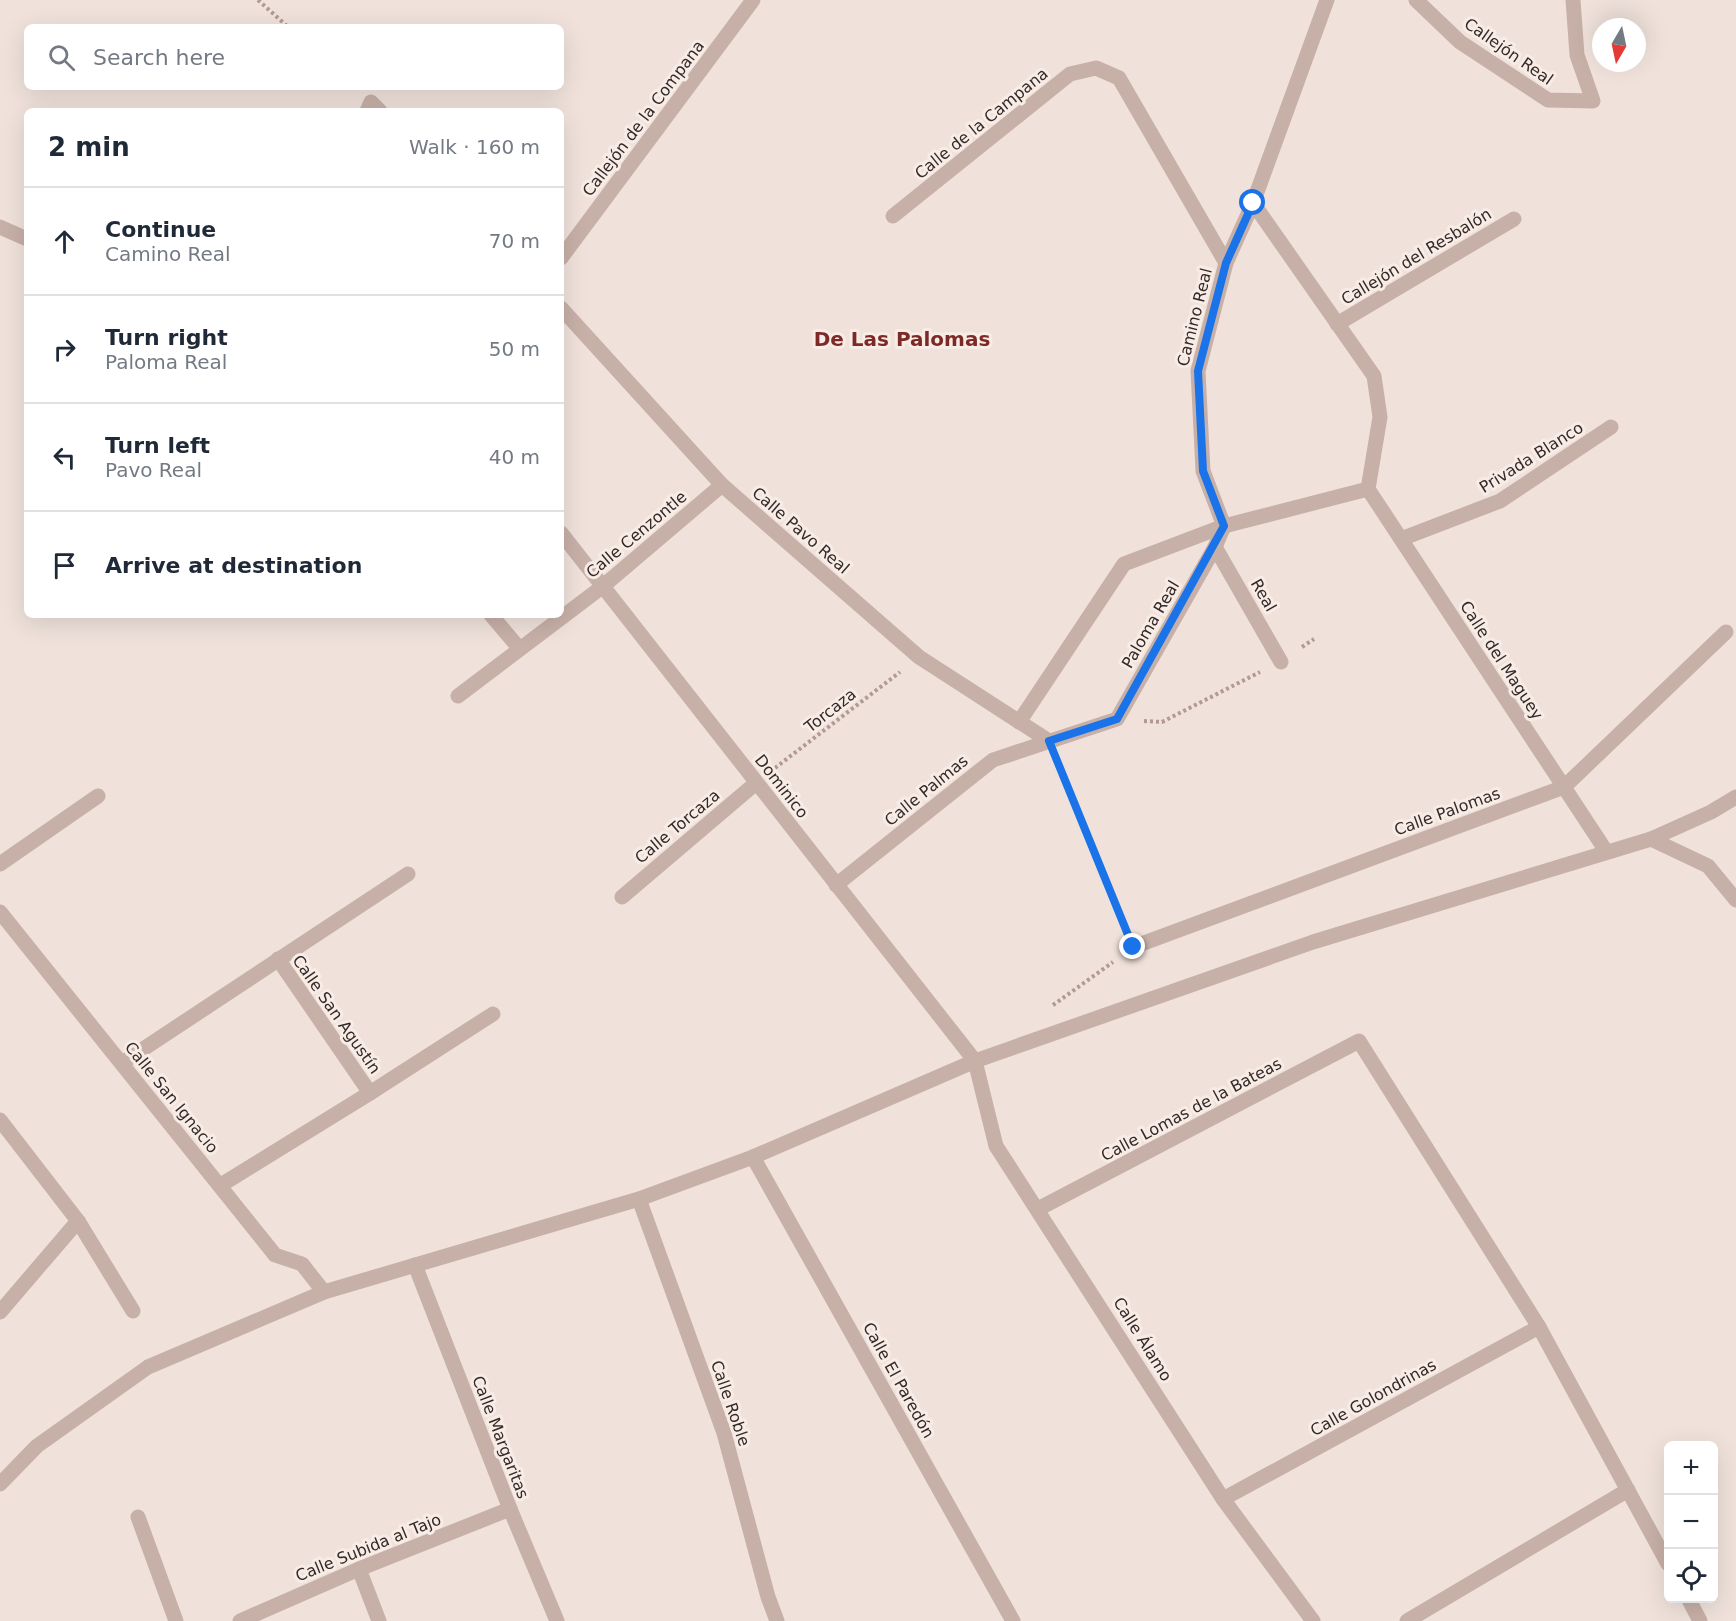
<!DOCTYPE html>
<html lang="en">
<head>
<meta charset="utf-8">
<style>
	body { margin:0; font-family:"DejaVu Sans",sans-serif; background:#f2f2f3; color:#1f2937 }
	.controls { position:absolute; right:18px; bottom:18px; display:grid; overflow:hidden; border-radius:9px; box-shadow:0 6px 24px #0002 }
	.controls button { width:54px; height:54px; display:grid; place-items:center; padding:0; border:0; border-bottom:2px solid #e0e1e3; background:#fff; color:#1f2937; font:30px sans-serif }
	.compass { position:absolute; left:1592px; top:18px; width:54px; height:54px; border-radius:50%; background:#fff; box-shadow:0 6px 24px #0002; rotate:189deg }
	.stop { position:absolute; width:18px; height:18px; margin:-14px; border:4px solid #1a73e8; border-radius:50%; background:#fff }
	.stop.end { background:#1a73e8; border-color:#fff; box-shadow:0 2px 6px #0008 }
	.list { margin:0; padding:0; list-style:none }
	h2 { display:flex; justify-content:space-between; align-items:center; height:78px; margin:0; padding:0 24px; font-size:26px }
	h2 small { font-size:20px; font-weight:400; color:#747a83 }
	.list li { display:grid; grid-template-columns:39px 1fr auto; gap:18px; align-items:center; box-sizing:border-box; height:108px; padding:0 24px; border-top:2px solid #e0e1e3 }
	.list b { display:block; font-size:22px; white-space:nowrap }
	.list p { margin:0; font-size:20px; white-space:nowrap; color:#747a83 }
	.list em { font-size:20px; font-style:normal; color:#747a83 }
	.icon { flex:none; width:33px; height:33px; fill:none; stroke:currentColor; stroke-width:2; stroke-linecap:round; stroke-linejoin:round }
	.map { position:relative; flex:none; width:1736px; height:1621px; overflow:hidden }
	.search { position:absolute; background:#fff; box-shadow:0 6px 24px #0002; left:24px; top:24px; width:540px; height:66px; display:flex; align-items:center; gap:15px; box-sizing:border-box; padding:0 21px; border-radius:9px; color:#747a83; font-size:22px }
	.panel { position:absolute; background:#fff; box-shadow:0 6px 24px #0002; left:24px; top:108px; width:540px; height:510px; border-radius:9px }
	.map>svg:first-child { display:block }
</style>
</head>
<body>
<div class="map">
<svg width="1736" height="1621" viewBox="0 0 1736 1621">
	<rect width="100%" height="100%" fill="#f0e2db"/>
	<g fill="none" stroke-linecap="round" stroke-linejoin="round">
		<g stroke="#b29992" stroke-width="4" stroke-dasharray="3 3" stroke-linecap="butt">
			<path d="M258,0L288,27"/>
			<path d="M1302,647L1314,639"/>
			<path d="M1144,721L1162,722L1260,672"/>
			<path d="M1059,764L1124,924"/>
			<path d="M775,768L900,672"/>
			<path d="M1053,1005L1113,962"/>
		</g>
		<g stroke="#c7b0a7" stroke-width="15">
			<path d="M1416,0L1460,42L1548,100L1593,101L1577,55L1573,0"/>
			<path d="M367,111L371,102L380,111"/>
			<path d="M1253,203L1374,376L1380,417L1368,489L1606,851"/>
			<path d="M893,216L1070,74L1096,68L1119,78L1226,263"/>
			<path d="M0,227L27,239"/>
			<path d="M561,258L753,0"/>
			<path d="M561,308L722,485L919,657L1049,741"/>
			<path d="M1337,324L1514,219"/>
			<path d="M561,533L975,1061L996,1146L1223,1499L1313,1621"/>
			<path d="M1401,539L1500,501L1611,427"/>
			<path d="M1215,547L1281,662"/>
			<path d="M491,615L519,648"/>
			<path d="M458,696L602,587L722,485"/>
			<path d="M1019,722L1124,564L1224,526L1368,489"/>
			<path d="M1651,839L1708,866L1736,900"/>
			<path d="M0,864L98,796"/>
			<path d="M836,885L993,760L1117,719L1215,547L1224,526L1203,471L1198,371L1226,263L1253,203L1327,0"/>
			<path d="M622,897L756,783"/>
			<path d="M0,912L275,1255L302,1264L324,1292"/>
			<path d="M1133,947L1564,787L1726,632"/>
			<path d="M278,959L370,1093"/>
			<path d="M122,1063L408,874"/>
			<path d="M0,1120L78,1221L133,1311"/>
			<path d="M753,1157L1013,1621"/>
			<path d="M221,1185L370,1093L493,1014"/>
			<path d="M639,1199L724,1433L768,1597L777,1621"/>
			<path d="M1038,1209L1359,1041L1539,1327L1668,1564"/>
			<path d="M415,1265L510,1509L557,1621"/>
			<path d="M0,1312L78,1221"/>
			<path d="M0,1484L37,1446L148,1367L324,1292L639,1199L753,1157L975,1061L1313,942L1651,839L1711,812L1736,797"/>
			<path d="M1223,1499L1539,1327"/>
			<path d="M138,1517L176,1621"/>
			<path d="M359,1569L379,1621"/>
			<path d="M1688,1598L1700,1621"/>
			<path d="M240,1621L359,1569L510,1509"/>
			<path d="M1407,1621L1628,1490"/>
		</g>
	</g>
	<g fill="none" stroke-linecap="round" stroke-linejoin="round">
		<path stroke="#1a73e8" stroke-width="8" d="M1133,947L1049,741L1117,719L1224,526L1203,471L1198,371L1226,263L1253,203"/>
	</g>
	<g text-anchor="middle" stroke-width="6" stroke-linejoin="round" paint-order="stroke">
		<g font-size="16" fill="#342927" stroke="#f8ece6">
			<text transform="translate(1509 51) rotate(35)" y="6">Callejón Real</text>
			<text transform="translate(643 118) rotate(-53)" y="6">Callejón de la Compana</text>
			<text transform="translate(981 123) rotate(-39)" y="6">Calle de la Campana</text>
			<text transform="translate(1416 256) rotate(-31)" y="6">Callejón del Resbalón</text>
			<text transform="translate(1194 317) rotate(-76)" y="6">Camino Real</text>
			<text transform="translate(1531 457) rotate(-32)" y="6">Privada Blanco</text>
			<text transform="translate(801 530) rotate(41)" y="6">Calle Pavo Real</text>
			<text transform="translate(636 534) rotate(-40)" y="6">Calle Cenzontle</text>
			<text transform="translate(1264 595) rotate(60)" y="6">Real</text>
			<text transform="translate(1150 624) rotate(-60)" y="6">Paloma Real</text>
			<text transform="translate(1502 660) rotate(57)" y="6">Calle del Maguey</text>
			<text transform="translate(830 710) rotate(-38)" y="6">Torcaza</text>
			<text transform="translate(782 786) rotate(52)" y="6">Dominico</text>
			<text transform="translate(926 790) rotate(-39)" y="6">Calle Palmas</text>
			<text transform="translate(1447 811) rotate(-20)" y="6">Calle Palomas</text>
			<text transform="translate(677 826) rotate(-40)" y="6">Calle Torcaza</text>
			<text transform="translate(337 1014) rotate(55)" y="6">Calle San Agustín</text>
			<text transform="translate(172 1097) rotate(51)" y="6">Calle San Ignacio</text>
			<text transform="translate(1191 1109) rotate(-28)" y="6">Calle Lomas de la Bateas</text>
			<text transform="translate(1143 1339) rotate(58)" y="6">Calle Álamo</text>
			<text transform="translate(899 1380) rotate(61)" y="6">Calle El Paredón</text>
			<text transform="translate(1373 1397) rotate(-29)" y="6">Calle Golondrinas</text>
			<text transform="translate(731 1403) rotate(71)" y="6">Calle Roble</text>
			<text transform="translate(501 1437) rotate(69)" y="6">Calle Margaritas</text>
			<text transform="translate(368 1547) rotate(-22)" y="6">Calle Subida al Tajo</text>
		</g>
		<g font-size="20" font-weight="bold" fill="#7d2a26" stroke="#f8ece6">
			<text x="902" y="346">De Las Palomas</text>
		</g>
	</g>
</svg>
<div class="controls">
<button>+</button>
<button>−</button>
<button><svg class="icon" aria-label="locate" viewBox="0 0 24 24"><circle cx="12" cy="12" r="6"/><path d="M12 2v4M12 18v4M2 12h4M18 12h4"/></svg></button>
</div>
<svg class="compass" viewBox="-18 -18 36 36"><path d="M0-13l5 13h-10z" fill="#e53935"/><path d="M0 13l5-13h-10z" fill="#747a83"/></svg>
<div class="stop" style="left:1253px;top:203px"></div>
<div class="stop end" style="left:1133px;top:947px"></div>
<div class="search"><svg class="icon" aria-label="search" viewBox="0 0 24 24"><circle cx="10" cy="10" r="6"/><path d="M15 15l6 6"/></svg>Search here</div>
<section class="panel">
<h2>2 min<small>Walk · 160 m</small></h2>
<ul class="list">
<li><svg class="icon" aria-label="ahead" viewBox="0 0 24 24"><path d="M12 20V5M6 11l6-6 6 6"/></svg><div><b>Continue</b><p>Camino Real</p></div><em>70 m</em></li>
<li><svg class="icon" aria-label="right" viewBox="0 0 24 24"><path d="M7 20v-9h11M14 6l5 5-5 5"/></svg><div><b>Turn right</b><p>Paloma Real</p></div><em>50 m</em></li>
<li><svg class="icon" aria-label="left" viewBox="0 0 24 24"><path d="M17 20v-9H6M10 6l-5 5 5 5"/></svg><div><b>Turn left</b><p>Pavo Real</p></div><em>40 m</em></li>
<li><svg class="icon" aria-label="arrive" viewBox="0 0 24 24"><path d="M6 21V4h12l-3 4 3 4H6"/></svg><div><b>Arrive at destination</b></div></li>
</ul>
</section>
</div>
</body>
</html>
